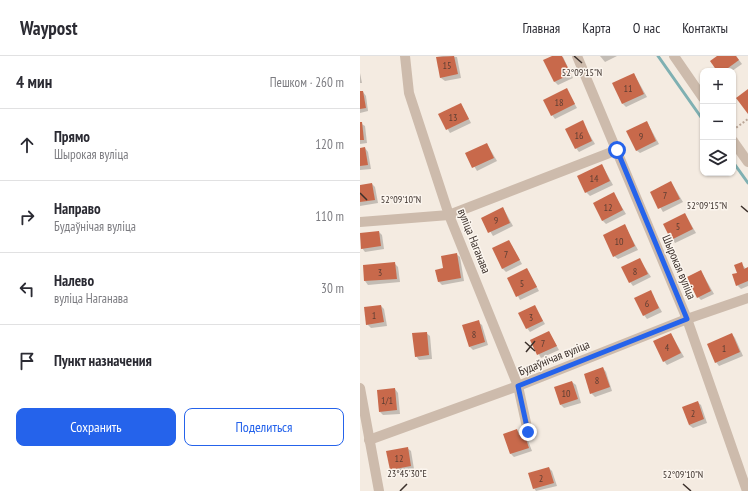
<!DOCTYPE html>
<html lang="ru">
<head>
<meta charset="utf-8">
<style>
	body { margin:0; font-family:"PT Sans Narrow",sans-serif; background:#f7f7f7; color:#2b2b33 }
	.controls { position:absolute; right:12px; top:12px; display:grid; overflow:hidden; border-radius:8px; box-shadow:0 1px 3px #0004 }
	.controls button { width:36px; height:36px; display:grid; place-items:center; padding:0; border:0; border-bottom:1px solid #e1e1e2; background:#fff; color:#2b2b33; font:20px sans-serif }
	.stop { position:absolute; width:12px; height:12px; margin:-9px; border:3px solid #2563eb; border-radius:50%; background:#fff }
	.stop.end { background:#2563eb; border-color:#fff; box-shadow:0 1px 4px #0008 }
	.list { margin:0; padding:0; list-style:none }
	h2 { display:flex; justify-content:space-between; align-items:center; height:52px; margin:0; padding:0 16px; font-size:17px }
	h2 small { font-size:13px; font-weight:400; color:#7c7c81 }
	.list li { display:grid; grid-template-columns:26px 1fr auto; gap:12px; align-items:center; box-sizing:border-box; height:72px; padding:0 16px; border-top:1px solid #e1e1e2 }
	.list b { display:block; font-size:15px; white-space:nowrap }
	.list p { margin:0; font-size:13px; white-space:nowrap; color:#7c7c81 }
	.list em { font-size:13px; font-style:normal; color:#7c7c81 }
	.actions { display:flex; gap:8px; padding:12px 16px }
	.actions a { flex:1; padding:9px 0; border:1px solid #2563eb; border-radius:8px; text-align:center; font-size:14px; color:#2563eb }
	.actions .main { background:#2563eb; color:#fff }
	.icon { flex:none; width:22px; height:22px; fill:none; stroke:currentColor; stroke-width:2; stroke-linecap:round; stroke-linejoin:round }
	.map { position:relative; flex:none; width:388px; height:435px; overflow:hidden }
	header { display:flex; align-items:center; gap:24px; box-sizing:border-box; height:56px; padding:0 20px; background:#fff; border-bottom:1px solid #e1e1e2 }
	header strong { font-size:19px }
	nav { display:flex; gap:22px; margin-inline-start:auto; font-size:14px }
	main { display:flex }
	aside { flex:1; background:#fff }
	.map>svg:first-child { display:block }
</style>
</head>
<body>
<header>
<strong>Waypost</strong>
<nav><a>Главная</a><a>Карта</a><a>О нас</a><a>Контакты</a></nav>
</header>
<main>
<aside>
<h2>4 мин<small>Пешком · 260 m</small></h2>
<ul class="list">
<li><svg class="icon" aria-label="ahead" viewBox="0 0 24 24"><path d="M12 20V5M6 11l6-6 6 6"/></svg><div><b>Прямо</b><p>Шырокая вуліца</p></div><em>120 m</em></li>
<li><svg class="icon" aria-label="right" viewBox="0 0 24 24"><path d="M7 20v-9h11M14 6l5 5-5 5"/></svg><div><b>Направо</b><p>Будаўнічая вуліца</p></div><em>110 m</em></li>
<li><svg class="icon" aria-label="left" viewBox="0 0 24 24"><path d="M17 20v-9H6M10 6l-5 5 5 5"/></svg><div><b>Налево</b><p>вуліца Наганава</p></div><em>30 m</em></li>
<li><svg class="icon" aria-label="arrive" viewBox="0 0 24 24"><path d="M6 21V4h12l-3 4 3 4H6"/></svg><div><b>Пункт назначения</b></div></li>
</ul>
<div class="actions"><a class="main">Сохранить</a><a>Поделиться</a></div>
</aside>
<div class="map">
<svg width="388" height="435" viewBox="0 0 388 435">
	<rect width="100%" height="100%" fill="#f4ebe1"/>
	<g fill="#0003">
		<path d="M83,0L97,1L101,22L85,25L81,22L77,1Z"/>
		<path d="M194,0L203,1L213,22L198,29L195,26Z"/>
		<path d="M240,0H257L245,6Z"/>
		<path d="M359,0H376L382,8L372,15H359Z"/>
		<path d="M0,17L2,27H0Z"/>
		<path d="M274,18L287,41L266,51L263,48Z"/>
		<path d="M207,34L217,52L195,63L192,59Z"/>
		<path d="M0,36H3L6,40L8,55L0,57Z"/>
		<path d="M101,48L111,67L90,77L79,59Z"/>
		<path d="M222,66L235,88L219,96L216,92Z"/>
		<path d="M287,66L299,88L280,97L276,94Z"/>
		<path d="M0,67L5,70L7,87L0,88Z"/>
		<path d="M127,88L137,105L117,115L107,98Z"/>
		<path d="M5,92L8,96L11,113L0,114V93Z"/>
		<path d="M242,109L253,129L230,140L226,136Z"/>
		<path d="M311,126L323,146L303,156L291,136Z"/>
		<path d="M12,128L15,131L18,147L0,150V130Z"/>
		<path d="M254,138L266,158L246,168L242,164Z"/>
		<path d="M143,152L153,170L133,180L122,162Z"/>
		<path d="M325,158L336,177L315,187L312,183Z"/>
		<path d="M265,170L278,194L258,203L254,200Z"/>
		<path d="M19,176L22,179L24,193L5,196L2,192L0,178Z"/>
		<path d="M149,185L162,208L146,216L142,212Z"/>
		<path d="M96,198L100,201L104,225L82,229L79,226L84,213Z"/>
		<path d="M280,204L291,221L273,230L270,226Z"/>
		<path d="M381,207L386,213L388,212V230L381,233L377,229L378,217Z"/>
		<path d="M35,208L38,211L40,226L8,229L5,225L4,210Z"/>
		<path d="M167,213L179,235L160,244L148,222Z"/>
		<path d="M341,215L354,238L341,244L338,241Z"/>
		<path d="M290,235L302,256L287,263L284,259Z"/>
		<path d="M21,250L24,253L27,270L11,272L7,268Z"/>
		<path d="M175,251L185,268L170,276L167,272Z"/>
		<path d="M118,266L122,269L128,289L113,294L109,290Z"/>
		<path d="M189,276L199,294L181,302L171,285Z"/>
		<path d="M66,277L70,280L72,303L59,304L56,300Z"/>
		<path d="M311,278L324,301L307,309L304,305Z"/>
		<path d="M372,278L375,282L383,300L359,310L356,306Z"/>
		<path d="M243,312L246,316L252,335L235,341L231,337Z"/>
		<path d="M212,326L216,329L221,347L204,352L201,349Z"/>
		<path d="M35,333L38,337L40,358L23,359L20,356Z"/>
		<path d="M337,346L341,349L347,367L333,372L329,369Z"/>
		<path d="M157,374L161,380L164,379L167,382L172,395L154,401L151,398Z"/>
		<path d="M47,392L51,395L54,413L34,417L31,413Z"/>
		<path d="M189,412L192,415L197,430L176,435L174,432Z"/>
	</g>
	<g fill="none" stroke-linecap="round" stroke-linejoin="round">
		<g stroke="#7fb0b2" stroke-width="3">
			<path d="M298,0L343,64"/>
			<path d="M373,106L388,127"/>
		</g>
	</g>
	<g fill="#c8694b">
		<path d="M94,0L98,18L80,22L76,1Z"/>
		<path d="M192,0H202L211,18L194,26L183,4Z"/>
		<path d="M357,0H376L379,4L364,15H357L350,5Z"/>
		<path d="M274,17L284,38L262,48L252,27Z"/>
		<path d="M207,32L215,48L191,60L183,44Z"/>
		<path d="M388,33V58L376,42Z"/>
		<path d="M0,35H3L6,52L0,53Z"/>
		<path d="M101,47L109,63L86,74L78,58Z"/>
		<path d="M223,64L232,85L215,93L205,73Z"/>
		<path d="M287,65L296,85L276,95L266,75Z"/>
		<path d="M0,66H2L4,84H0Z"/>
		<path d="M127,87L134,102L112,112L105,97Z"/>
		<path d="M5,91L8,109L0,110V92Z"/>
		<path d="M242,108L250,125L225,137L217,120Z"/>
		<path d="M311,125L320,143L298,153L290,136Z"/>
		<path d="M12,127L15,144L0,146V129Z"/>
		<path d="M254,136L263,154L242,165L233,147Z"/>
		<path d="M143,151L150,167L128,177L121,162Z"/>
		<path d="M325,157L333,173L311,184L303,168Z"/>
		<path d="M265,168L275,190L253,201L243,179Z"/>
		<path d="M19,175L21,190L1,193L0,177Z"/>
		<path d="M149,184L160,204L142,213L132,192Z"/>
		<path d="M97,197L101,222L78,226L75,214L83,212L81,200Z"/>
		<path d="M280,202L288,218L269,227L261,211Z"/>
		<path d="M35,206L37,223L4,225L3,209Z"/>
		<path d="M382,206L384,213L388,211V225L376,230L372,218L377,217L374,209Z"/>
		<path d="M167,212L177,231L156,241L147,222Z"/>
		<path d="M341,214L351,235L337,242L327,221Z"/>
		<path d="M291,234L299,252L283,260L274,242Z"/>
		<path d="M21,249L24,266L6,269L4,251Z"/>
		<path d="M175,249L183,265L166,273L158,257Z"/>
		<path d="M119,264L125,286L109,291L102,269Z"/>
		<path d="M189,275L197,290L177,299L170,284Z"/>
		<path d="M67,276L69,299L55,301L52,277Z"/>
		<path d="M311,277L321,297L303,306L293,285Z"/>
		<path d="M372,277L380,296L355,307L347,288Z"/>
		<path d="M243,311L250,331L230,338L224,318Z"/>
		<path d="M212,325L218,343L200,349L194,331Z"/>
		<path d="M35,332L37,354L19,356L17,334Z"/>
		<path d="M338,345L344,363L329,369L322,351Z"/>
		<path d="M157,373L159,379L164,377L169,392L150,398L143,378Z"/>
		<path d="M48,391L51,410L30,414L26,395Z"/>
		<path d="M189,411L194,427L173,433L168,417Z"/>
	</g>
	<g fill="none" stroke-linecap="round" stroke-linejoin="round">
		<path stroke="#b9a596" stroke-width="2" stroke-dasharray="2 2" stroke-linecap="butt" d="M373,74L388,63"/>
		<g stroke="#cdbbac" stroke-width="10">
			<path d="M45,0L49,37L89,159L158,330L168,376"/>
			<path d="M217,0L327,263L387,435"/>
			<path d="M314,0L343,42"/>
			<path d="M373,85L388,106"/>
			<path d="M0,166L89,159L257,94"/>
			<path d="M0,332L19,435"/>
			<path d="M9,384L158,330L327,263L388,242"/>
		</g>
	</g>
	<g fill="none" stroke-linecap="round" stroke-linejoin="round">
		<path stroke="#2563eb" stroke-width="5" d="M168,376L158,330L327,263L257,94"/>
	</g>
	<path fill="none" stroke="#3b302b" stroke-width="1.5" d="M214,0L222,7M0,137L7,144M381,150L388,156M165,286L175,295M166,296L175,285M323,428L331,435M40,435L47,428"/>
	<g text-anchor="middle" stroke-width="3" stroke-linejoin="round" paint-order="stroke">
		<g font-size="10" fill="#5e3e33">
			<text x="87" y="13">15</text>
			<text x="268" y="36">11</text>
			<text x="199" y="50">18</text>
			<text x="93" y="65">13</text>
			<text x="219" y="83">16</text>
			<text x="281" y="84">9</text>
			<text x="234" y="126">14</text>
			<text x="305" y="143">7</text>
			<text x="248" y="155">12</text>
			<text x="136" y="168">9</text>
			<text x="318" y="174">5</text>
			<text x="259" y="189">10</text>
			<text x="146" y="202">7</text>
			<text x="275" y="219">8</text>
			<text x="20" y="220">3</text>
			<text x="162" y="231">5</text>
			<text x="287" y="251">6</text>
			<text x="14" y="263">1</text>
			<text x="171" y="265">3</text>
			<text x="114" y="282">8</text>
			<text x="183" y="291">7</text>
			<text x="307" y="295">4</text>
			<text x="364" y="296">1</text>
			<text x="237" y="328">8</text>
			<text x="206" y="341">10</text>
			<text x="27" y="348">1/1</text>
			<text x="333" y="361">2</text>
			<text x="39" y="406">12</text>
			<text x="181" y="426">2</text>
		</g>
		<g font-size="12" fill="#3b302b" stroke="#fbf5ee">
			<text transform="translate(114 185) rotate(68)" y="4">вуліца Наганава</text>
			<text transform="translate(319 211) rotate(67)" y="4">Шырокая вуліца</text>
			<text transform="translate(194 302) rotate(-22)" y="4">Будаўнічая вуліца</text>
		</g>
	</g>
	<g font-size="10" text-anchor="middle" fill="#3b302b" stroke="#fbf5ee" stroke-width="3" stroke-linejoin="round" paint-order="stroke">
		<text x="222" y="20">52°09'15"N</text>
		<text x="41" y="147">52°09'10"N</text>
		<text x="347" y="153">52°09'15"N</text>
		<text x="47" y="421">23°45'30"E</text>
		<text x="323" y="422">52°09'10"N</text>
	</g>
</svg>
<div class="controls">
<button>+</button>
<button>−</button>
<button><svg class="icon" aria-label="layers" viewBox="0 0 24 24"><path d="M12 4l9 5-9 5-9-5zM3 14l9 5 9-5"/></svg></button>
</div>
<div class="stop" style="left:257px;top:94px"></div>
<div class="stop end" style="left:168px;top:376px"></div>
</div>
</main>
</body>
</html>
